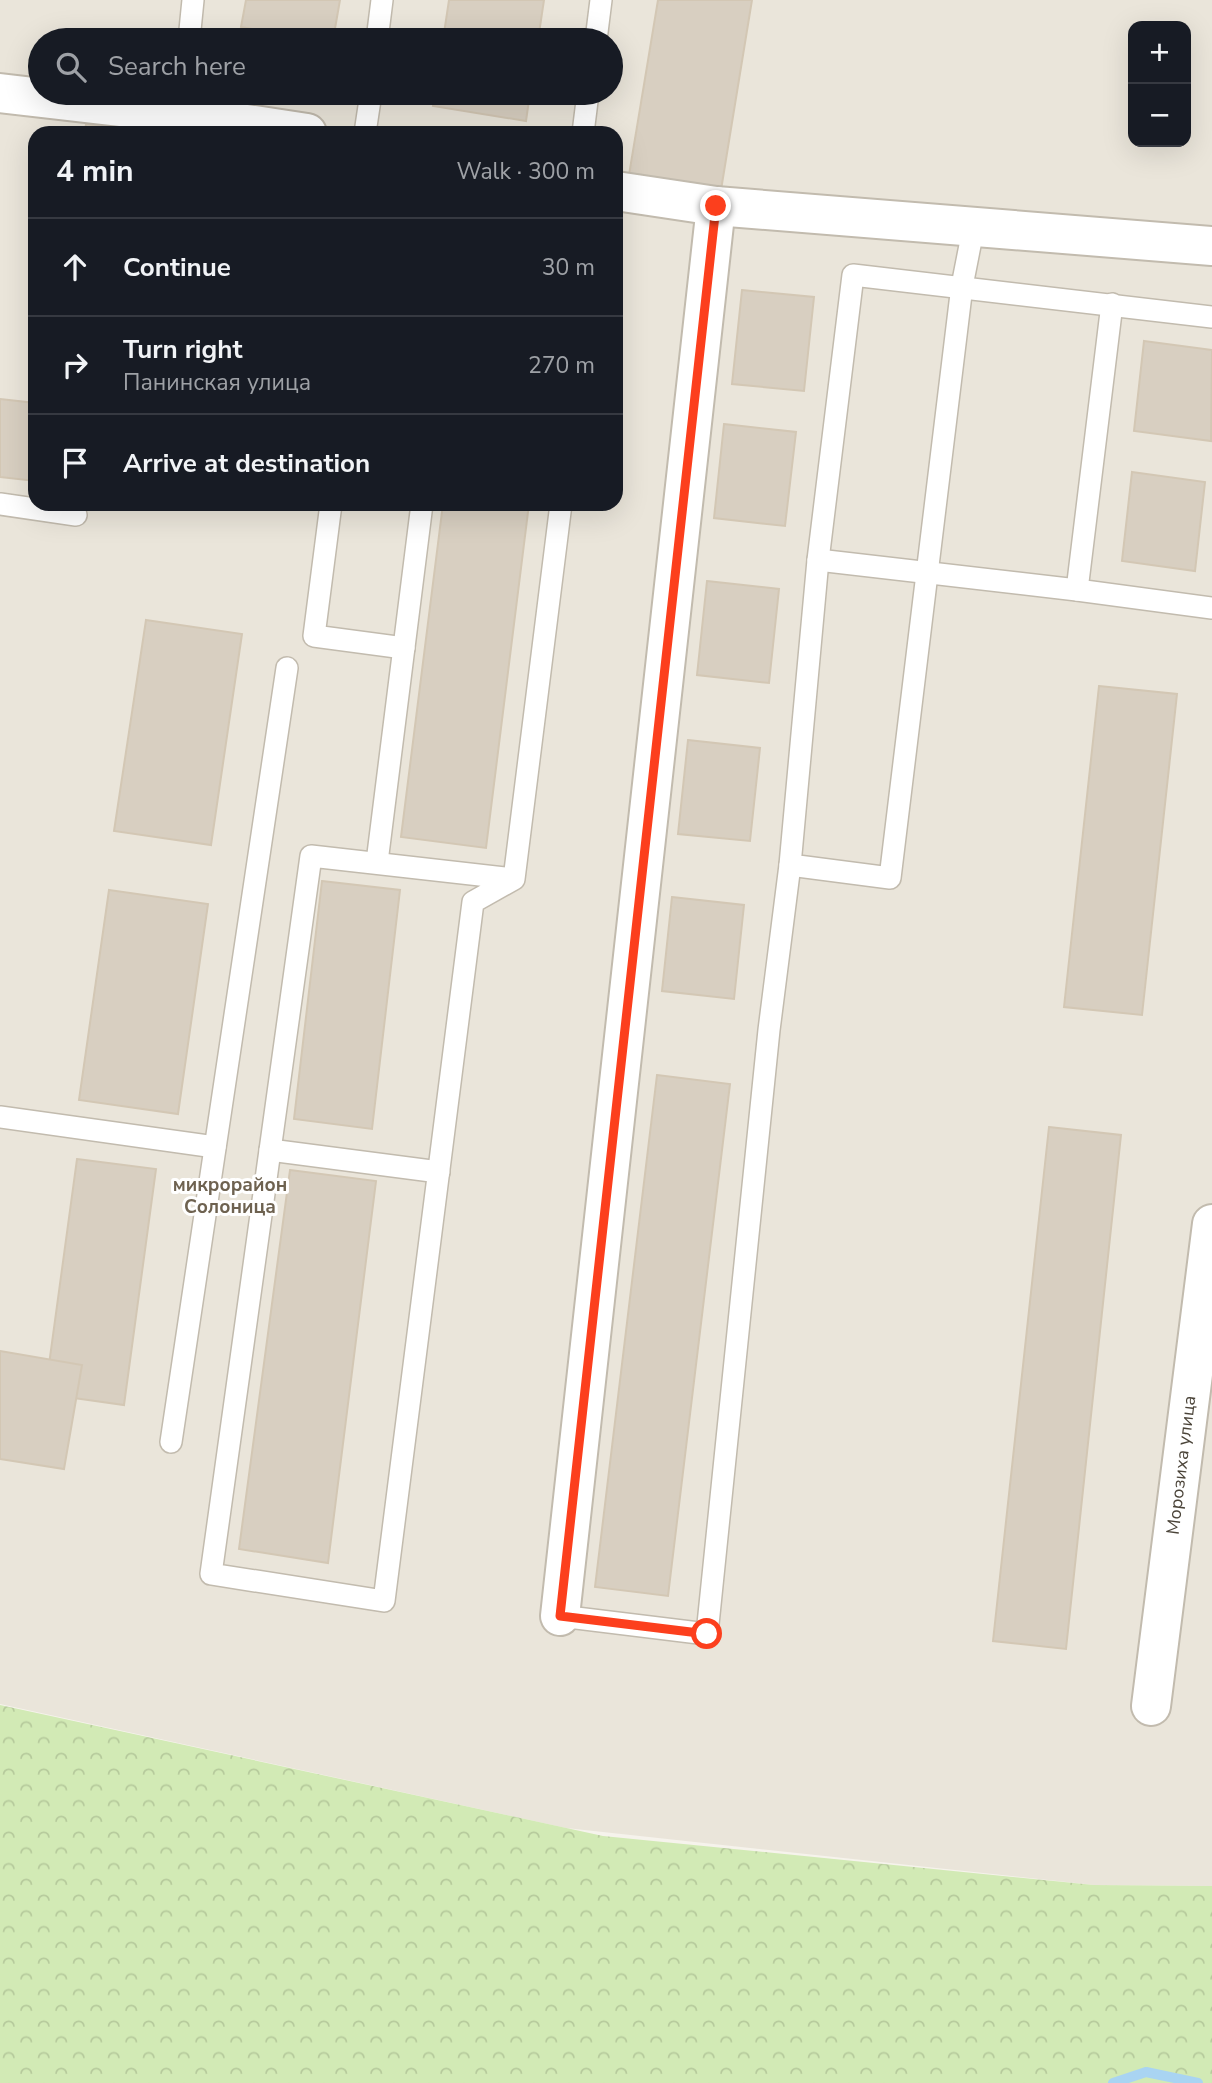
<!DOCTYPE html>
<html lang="en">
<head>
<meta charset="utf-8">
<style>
	body { margin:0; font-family:"Nunito Sans",sans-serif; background:#242831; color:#f1f3f6 }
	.controls { position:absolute; right:21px; top:21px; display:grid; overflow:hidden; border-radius:14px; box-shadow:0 7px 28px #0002 }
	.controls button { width:63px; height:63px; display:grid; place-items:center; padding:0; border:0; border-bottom:2px solid #363941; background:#171b24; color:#f1f3f6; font:35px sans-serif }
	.stop { position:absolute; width:21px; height:21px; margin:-16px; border:5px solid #fc3f1d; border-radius:50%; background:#fff }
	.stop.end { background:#fc3f1d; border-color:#fff; box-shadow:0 2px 7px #0008 }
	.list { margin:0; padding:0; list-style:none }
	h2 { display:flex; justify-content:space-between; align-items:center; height:91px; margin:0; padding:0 28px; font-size:30px }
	h2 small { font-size:23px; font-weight:400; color:#9ea1a6 }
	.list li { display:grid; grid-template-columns:46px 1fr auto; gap:21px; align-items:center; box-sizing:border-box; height:98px; padding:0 28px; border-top:2px solid #363941 }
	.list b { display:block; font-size:26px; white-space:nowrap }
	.list p { margin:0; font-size:23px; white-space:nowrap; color:#9ea1a6 }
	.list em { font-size:23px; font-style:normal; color:#9ea1a6 }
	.icon { flex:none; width:38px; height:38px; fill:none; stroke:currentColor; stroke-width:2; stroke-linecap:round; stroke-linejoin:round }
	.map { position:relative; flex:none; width:1212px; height:2083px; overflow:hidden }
	.search { position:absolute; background:#171b24; box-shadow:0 7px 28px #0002; left:28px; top:28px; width:595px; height:77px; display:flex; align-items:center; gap:18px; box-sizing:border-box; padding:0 24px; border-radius:38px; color:#9ea1a6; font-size:26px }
	.panel { position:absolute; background:#171b24; box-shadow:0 7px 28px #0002; left:28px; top:126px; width:595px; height:385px; border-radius:21px }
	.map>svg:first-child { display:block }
</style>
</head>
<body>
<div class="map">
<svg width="1212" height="2083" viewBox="0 0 1212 2083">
	<defs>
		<pattern id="forest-crowns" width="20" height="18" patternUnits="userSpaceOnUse" patternTransform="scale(1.75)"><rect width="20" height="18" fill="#d2eab5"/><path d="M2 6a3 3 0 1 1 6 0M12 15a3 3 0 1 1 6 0" fill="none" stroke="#b6ca9c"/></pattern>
	</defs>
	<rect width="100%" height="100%" fill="#f6f3ec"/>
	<path fill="#eae5da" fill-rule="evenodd" d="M0,0H1212V1886L1094,1885L566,1828L0,1704ZM1133,26H1186V142H1133ZM40,40H611V93H40ZM35,133H616V504H35Z"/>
	<path fill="url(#forest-crowns)" d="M0,1705L603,1836L1094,1885L1212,1886V2083H0Z"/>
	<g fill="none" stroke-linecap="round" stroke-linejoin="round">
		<path stroke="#a9d4f2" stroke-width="10" d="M1113,2083L1146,2072L1198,2083"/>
	</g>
	<g fill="#d8cfc1" stroke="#d3c7b4" stroke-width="2">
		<path d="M246,0H340L333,40H312L241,27Z"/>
		<path d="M449,0H544L538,40H443Z"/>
		<path d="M658,0H752L721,190L629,175Z"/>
		<path d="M435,93H530L526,121L433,106Z"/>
		<path d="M86,124L144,133H85Z"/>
		<path d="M742,290L814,297L804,391L732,384Z"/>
		<path d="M1144,341L1212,350L1211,441L1134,431Z"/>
		<path d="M0,399L35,403V481L0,477Z"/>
		<path d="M724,424L796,432L785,526L714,518Z"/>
		<path d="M1132,472L1205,482L1195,571L1122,561Z"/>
		<path d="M443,504H529L486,848L401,837Z"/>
		<path d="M707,581L779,589L769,683L697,675Z"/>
		<path d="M146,620L242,634L211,845L114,831Z"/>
		<path d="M1099,686L1177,694L1142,1015L1064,1007Z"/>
		<path d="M688,740L760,748L750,841L678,834Z"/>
		<path d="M322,881L400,890L372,1129L294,1119Z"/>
		<path d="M109,890L208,904L178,1114L79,1100Z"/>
		<path d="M672,897L744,905L734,999L662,991Z"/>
		<path d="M657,1075L730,1084L668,1596L595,1587Z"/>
		<path d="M1049,1127L1121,1135L1066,1649L993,1641Z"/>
		<path d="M77,1159L156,1169L124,1405L45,1394Z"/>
		<path d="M290,1170L376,1181L328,1563L239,1549Z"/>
		<path d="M0,1351L82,1365L64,1469L0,1459Z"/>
	</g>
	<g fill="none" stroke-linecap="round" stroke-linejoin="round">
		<g stroke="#c2bbae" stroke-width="24">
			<g id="service">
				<path d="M189,40L193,0"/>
				<path d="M377,40L382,0"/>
				<path d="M596,40L601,0"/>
				<path d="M365,133L371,93"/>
				<path d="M583,133L588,93"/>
				<path d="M1112,304L1077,590L1212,608"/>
				<path d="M0,504L76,515"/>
				<path d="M331,504L314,636L404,648"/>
				<path d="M818,560L790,865L890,878L962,286L974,225"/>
				<path d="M1077,590L818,560L853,275L1212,317"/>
				<path d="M377,862L422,504"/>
				<path d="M514,879L311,856L211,1574L384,1601L473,902L514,879L561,504"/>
				<path d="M0,1117L215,1147"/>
				<path d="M270,1150L439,1172"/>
				<path d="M171,1442L287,668"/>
				<path d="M560,1616L707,1634L769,1030L790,865"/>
			</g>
		</g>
		<g stroke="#c2bbae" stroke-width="42">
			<g id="minor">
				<path d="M0,93L180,114L307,133"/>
				<path d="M616,191L716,206L1212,246"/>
				<path d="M560,1616L716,206"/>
				<path d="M1151,1706L1212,1224"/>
			</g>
		</g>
		<use href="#service" stroke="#fff" stroke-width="21"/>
		<use href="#minor" stroke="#fff" stroke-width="38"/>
	</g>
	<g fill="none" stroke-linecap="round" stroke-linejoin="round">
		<path stroke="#fc3f1d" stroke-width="9" d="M707,1634L560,1616L716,206"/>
	</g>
	<g text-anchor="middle" stroke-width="6" stroke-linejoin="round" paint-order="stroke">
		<g font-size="18" fill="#4b4439" stroke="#fff">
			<text transform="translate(1181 1465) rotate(-83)" y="6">Морозиха улица</text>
		</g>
		<g font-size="19" font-weight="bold" fill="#6e6250" stroke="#fff">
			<text x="230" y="1191">микрорайон<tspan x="230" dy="22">Солоница</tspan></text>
		</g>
	</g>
</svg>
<div class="controls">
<button>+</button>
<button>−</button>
</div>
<div class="stop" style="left:707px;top:1634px"></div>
<div class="stop end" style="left:716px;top:206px"></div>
<div class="search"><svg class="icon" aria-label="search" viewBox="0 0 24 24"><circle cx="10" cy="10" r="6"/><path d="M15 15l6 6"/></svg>Search here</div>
<section class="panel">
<h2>4 min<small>Walk · 300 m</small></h2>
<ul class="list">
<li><svg class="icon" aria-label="ahead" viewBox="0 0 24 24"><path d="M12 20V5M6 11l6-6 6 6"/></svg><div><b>Continue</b></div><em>30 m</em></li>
<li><svg class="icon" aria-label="right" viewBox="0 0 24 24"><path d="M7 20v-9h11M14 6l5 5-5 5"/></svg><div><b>Turn right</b><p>Панинская улица</p></div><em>270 m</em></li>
<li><svg class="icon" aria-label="arrive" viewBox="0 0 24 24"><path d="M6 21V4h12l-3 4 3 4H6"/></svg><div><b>Arrive at destination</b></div></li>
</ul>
</section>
</div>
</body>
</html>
